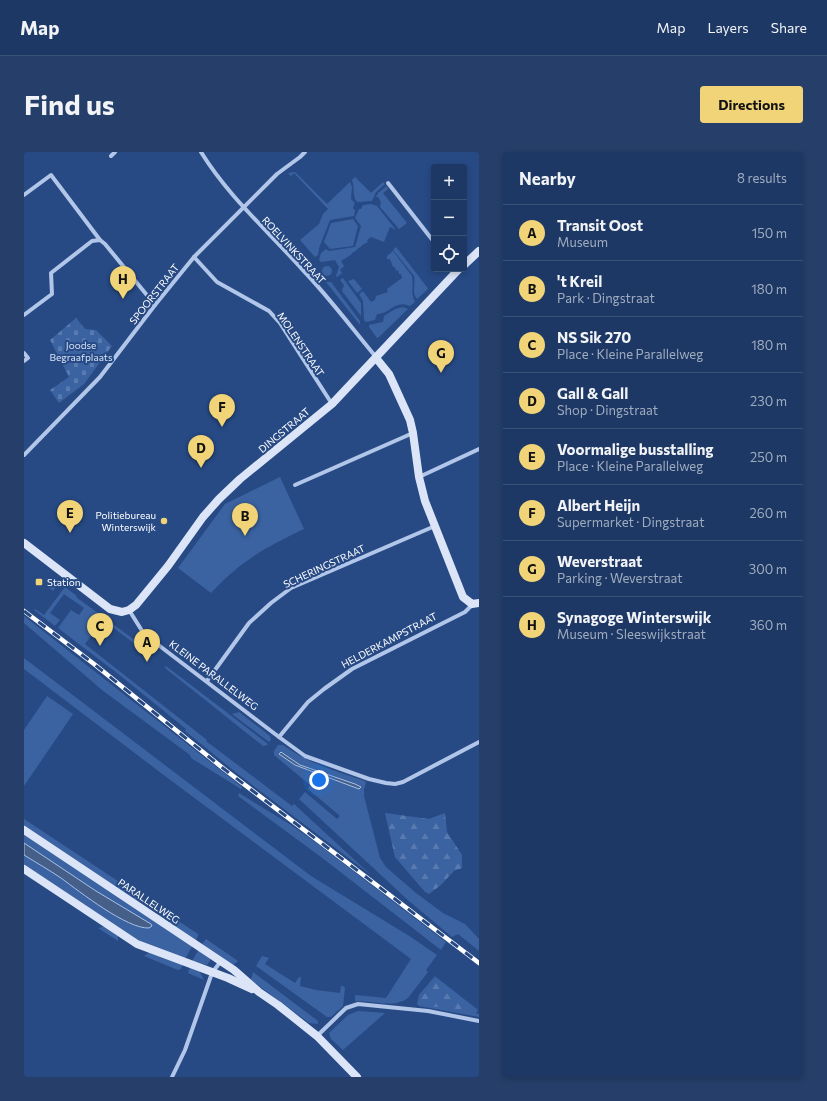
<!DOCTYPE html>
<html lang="en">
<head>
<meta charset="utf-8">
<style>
	body { margin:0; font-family:Commissioner,sans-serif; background:#253f6a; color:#f1f3f6 }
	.controls { position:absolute; right:12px; top:12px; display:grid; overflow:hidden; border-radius:4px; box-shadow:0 2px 6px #0003 }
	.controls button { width:36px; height:36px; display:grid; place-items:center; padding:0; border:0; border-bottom:1px solid #3b5278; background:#1d3864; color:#f1f3f6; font:20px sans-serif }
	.you { position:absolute; left:295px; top:628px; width:14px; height:14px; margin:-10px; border:3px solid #fff; border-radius:50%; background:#1a73e8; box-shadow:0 0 0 6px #1a73e833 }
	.badge { display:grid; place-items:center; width:26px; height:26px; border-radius:50%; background:#f0d477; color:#111; font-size:13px; font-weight:700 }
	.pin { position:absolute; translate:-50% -33px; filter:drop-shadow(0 1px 2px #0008) }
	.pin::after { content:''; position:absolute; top:21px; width:14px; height:12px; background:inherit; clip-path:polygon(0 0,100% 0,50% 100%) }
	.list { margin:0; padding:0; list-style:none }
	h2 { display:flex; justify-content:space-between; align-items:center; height:52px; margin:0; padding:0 16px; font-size:17px }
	h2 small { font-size:13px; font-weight:400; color:#a0acbf }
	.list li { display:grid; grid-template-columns:26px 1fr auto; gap:12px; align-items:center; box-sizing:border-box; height:56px; padding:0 16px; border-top:1px solid #3b5278 }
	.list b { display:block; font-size:15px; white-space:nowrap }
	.list p { margin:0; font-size:13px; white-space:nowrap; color:#a0acbf }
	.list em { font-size:13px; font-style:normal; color:#a0acbf }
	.icon { flex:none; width:22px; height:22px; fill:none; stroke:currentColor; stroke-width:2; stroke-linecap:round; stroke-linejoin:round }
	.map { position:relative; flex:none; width:455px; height:925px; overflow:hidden; border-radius:4px }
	header { display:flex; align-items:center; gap:24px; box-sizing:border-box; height:56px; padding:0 20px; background:#1d3864; border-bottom:1px solid #3b5278 }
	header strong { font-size:19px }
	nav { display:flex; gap:22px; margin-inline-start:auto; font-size:14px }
	.intro { display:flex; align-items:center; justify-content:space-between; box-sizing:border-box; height:96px; padding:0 24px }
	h1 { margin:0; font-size:28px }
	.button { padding:10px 18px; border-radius:4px; background:#f0d477; color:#111; font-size:14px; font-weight:700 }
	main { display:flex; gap:24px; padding:0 24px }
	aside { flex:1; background:#1d3864; border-radius:4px; box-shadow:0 2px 6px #0003 }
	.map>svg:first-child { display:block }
</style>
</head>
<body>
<header>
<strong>Map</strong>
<nav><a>Map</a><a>Layers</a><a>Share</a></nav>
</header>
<div class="intro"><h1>Find us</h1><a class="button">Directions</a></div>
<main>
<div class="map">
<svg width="455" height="925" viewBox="0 0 455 925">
	<defs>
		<pattern id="forest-firs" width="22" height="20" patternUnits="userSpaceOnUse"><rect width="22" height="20" fill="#3b63a1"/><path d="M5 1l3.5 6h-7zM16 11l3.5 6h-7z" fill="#587aaf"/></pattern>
		<pattern id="cemetery-stones" width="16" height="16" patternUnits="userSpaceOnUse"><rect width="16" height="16" fill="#3b63a1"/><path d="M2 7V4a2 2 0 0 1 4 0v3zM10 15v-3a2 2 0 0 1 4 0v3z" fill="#587aaf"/></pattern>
	</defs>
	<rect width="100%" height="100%" fill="#274a85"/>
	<g fill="#3b63a1">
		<path d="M271,20L303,52L326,30L328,35L327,47L331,51L329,56L331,59L330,64L306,68L295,96L294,103L291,105L276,88L295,72L299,62L304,57L270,21L267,24L264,21Z"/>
		<path d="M331,25L347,41L359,30L361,32L352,40L348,49L333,50C328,44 331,36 328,28Z"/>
		<path d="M363,34L364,37L359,41L383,71L375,77L356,55L357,50L354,45H352L354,41Z"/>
		<path d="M347,52L353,54L372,78L366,75L360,90L347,85L343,88L344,90L338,93V94L333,97V98L328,101V102L317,109L320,114L316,118L318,121L313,125L312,124L315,115L311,108L297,110L295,108L297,101L302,97L305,99L331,95L337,74L331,66L335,57H337L339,53Z"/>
		<path d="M329,67L334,74L329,94L306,97L300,90L307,71Z"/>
		<path d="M372,95L403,135L404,137L393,147C387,140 392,132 390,124L369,98Z"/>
		<path d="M369,99L388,124C390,133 386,141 391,150L386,154C371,147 366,162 353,162L351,168L342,170L340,168L339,149L335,142L339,139L347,150L351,148L352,144L364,140L363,137L378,126L377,122H375L374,118L372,119L371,115H369L366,107H363V104Z"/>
		<circle cx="303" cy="119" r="5"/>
		<path d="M319,126L337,151V164L318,139L320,133L316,128Z"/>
		<path d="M330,127L338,137L333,141L324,129Z"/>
		<path d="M302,130H307L336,169V173Z"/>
		<path d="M379,155L384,157L355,185L353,186L345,175V173L359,170L360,164L371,157Z"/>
		<path d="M256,325L280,377C242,395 215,410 187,441L154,416L201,352Z"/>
		<path d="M30,426L36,430L29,439L24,435Z"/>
		<path d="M41,435L53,444L52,445L112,489L111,492L79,468L61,492L183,588L182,589L268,654L270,652L347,723L214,622L161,579L162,577L98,525L34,476L47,458L55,463L60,456L40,442L26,461L36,468L31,474L10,458L11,457L20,463Z"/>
		<path d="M0,464L218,635L217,637L167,606L166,603L78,538L0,471Z"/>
		<path d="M0,506L287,724L387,785L413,803L402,818L404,820L384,846C369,857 349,848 331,849V843L362,846L387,807L141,624L0,517Z"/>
		<path d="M142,514L244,592L243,593L239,594L141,516Z"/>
		<path d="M23,544L49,562L0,634V578Z"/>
		<path d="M215,560L246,584L247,588L245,590L208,562Z"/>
		<path d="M254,593H259C283,611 312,619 341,629L342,631L340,637V644L356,706L362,715L392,741L419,761L441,772L455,787V799L434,782L428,785L385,749L275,647L281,640L313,667L316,664L284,637L286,633L250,603V599Z"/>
		<path d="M215,641L267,673L294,692L422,790L417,798L297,705L214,644Z"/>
		<path d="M0,667L174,782V784L172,788L0,674Z"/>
		<path d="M0,681L169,793L161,807L122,792L112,787L0,713Z"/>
		<path d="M82,774L94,782V789L74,776Z"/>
		<path d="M182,787L214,809L208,814L178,792Z"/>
		<path d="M175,797L186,805V809L183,813L168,809Z"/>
		<path d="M126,800L159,812L157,817L154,818L120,804Z"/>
		<path d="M238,804L245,806L241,812L271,831L275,825H277L276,834L292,838L316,841L317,834H319L321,836L319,854L307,865H303L232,814Z"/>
		<path d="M166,815L176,820L180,828L164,821Z"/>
		<path d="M229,820L294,869V872L285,871L227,828Z"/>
		<path d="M411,824L412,825L395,847L455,862V865L395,854L393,852L395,843Z"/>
		<path d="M334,859L361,861L319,898L307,887L305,881L324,863Z"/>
	</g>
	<g fill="url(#forest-firs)">
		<path d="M361,661L405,667L421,661L423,680L438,703V716L430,719L417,733L405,742L401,740L371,705Z"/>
		<path d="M412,825L454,858L452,861L394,852L395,847Z"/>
	</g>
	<path fill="url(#cemetery-stones)" d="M52,166L61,177L72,178L88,194L60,232L35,251L26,238L45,225L26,188Z"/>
	<g fill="#455f89" stroke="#a6c1e8">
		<path d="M257,600L276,613L331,632L337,635L335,637L271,613L255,602Z"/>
		<path d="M0,691L72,739L127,772L128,774L125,776C103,777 56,740 37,726C25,718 13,711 0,703Z"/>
	</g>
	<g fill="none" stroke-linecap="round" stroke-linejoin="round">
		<g stroke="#b1c6e8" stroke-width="4">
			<path d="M177,0C204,44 243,78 277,116C304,144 327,175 352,205"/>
			<path d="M87,4L91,0"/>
			<path d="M364,31L410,90"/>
			<path d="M0,43L27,23L76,88"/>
			<path d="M170,105L193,130L245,159L256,171L308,252"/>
			<path d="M0,163L28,142L27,121L68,89L76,88L81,92L131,153"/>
			<path d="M0,201L4,206L0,209"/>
			<path d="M0,303L76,225L131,153L170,105L253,22L276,5L281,0"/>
			<path d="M395,325L455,297"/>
			<path d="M271,333L389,281"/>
			<path d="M105,458L120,482L255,585L281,604L345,627L362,631L371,632L379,630L455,590"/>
			<path d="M183,529L225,471L247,451L267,436L411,374"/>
			<path d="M255,585L284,550L300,537L328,517L441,460L448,453"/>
			<path d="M293,884L322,856L334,852L404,859L455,869"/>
			<path d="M148,925L161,898L188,821L197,809"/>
		</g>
		<g stroke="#dbe5f7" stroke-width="8">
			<path d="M440,113L455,99"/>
			<path d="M352,206L365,222L386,268L389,281L395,325L401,349L439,445L448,452L455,451"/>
			<path d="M0,391L86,457L98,460L105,458L112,453L144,414L179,365L195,347L216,327L308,252L435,117"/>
			<path d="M0,678L210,818L235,840L254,853L293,884L333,925"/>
			<path d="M0,717L113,792L204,826L228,837"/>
		</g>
		<g stroke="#fff" stroke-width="4.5">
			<path id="rail" d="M0,459L70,512L200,617L455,811"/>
		</g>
		<use href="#rail" stroke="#274a85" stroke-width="3" stroke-dasharray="9" stroke-linecap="butt"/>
	</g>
	<g fill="#f0d477" stroke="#274a85" stroke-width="1.5">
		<circle cx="140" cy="369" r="4"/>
		<rect x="11" y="426" width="8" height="8" rx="2"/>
	</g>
	<g text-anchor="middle" stroke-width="4" stroke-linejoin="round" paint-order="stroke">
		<g font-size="10" fill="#fff" stroke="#274a85">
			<text transform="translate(270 98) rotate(47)" y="4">ROELVINKSTRAAT</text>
			<text transform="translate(130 142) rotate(-52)" y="4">SPOORSTRAAT</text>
			<text transform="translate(277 192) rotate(56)" y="4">MOLENSTRAAT</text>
			<text transform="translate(260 278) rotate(-40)" y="4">DINGSTRAAT</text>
			<text transform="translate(300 414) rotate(-25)" y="4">SCHERINGSTRAAT</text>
			<text transform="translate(365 488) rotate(-28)" y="4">HELDERKAMPSTRAAT</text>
			<text transform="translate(190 523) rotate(37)" y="4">KLEINE PARALLELWEG</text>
			<text transform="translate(125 749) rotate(34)" y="4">PARALLELWEG</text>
		</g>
		<g font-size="10" fill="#d5e2f6" stroke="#274a85">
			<text x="57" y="197">Joodse<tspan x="57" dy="12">Begraafplaats</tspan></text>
		</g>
		<g font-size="10" fill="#fff" stroke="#274a85" text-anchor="end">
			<text x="132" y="367">Politiebureau<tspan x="132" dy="12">Winterswijk</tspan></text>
			<text x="23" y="434" text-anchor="start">Station</text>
		</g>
	</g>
</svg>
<div class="controls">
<button>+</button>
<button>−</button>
<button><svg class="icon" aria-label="locate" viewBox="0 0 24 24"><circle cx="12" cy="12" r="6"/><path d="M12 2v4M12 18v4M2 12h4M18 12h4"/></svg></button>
</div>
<div class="you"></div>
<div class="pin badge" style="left:123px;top:510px">A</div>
<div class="pin badge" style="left:221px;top:384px">B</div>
<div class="pin badge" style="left:76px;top:494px">C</div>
<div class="pin badge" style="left:177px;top:316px">D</div>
<div class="pin badge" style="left:46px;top:381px">E</div>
<div class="pin badge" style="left:198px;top:275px">F</div>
<div class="pin badge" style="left:417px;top:221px">G</div>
<div class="pin badge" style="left:99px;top:147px">H</div>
</div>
<aside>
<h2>Nearby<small>8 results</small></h2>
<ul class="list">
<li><span class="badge">A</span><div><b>Transit Oost</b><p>Museum</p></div><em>150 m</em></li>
<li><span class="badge">B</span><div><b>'t Kreil</b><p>Park · Dingstraat</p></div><em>180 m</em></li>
<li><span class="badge">C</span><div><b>NS Sik 270</b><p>Place · Kleine Parallelweg</p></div><em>180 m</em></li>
<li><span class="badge">D</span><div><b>Gall &amp; Gall</b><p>Shop · Dingstraat</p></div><em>230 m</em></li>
<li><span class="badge">E</span><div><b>Voormalige busstalling</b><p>Place · Kleine Parallelweg</p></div><em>250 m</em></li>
<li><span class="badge">F</span><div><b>Albert Heijn</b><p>Supermarket · Dingstraat</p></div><em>260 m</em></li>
<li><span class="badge">G</span><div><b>Weverstraat</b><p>Parking · Weverstraat</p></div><em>300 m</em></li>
<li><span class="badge">H</span><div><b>Synagoge Winterswijk</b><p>Museum · Sleeswijkstraat</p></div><em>360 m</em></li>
</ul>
</aside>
</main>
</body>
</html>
